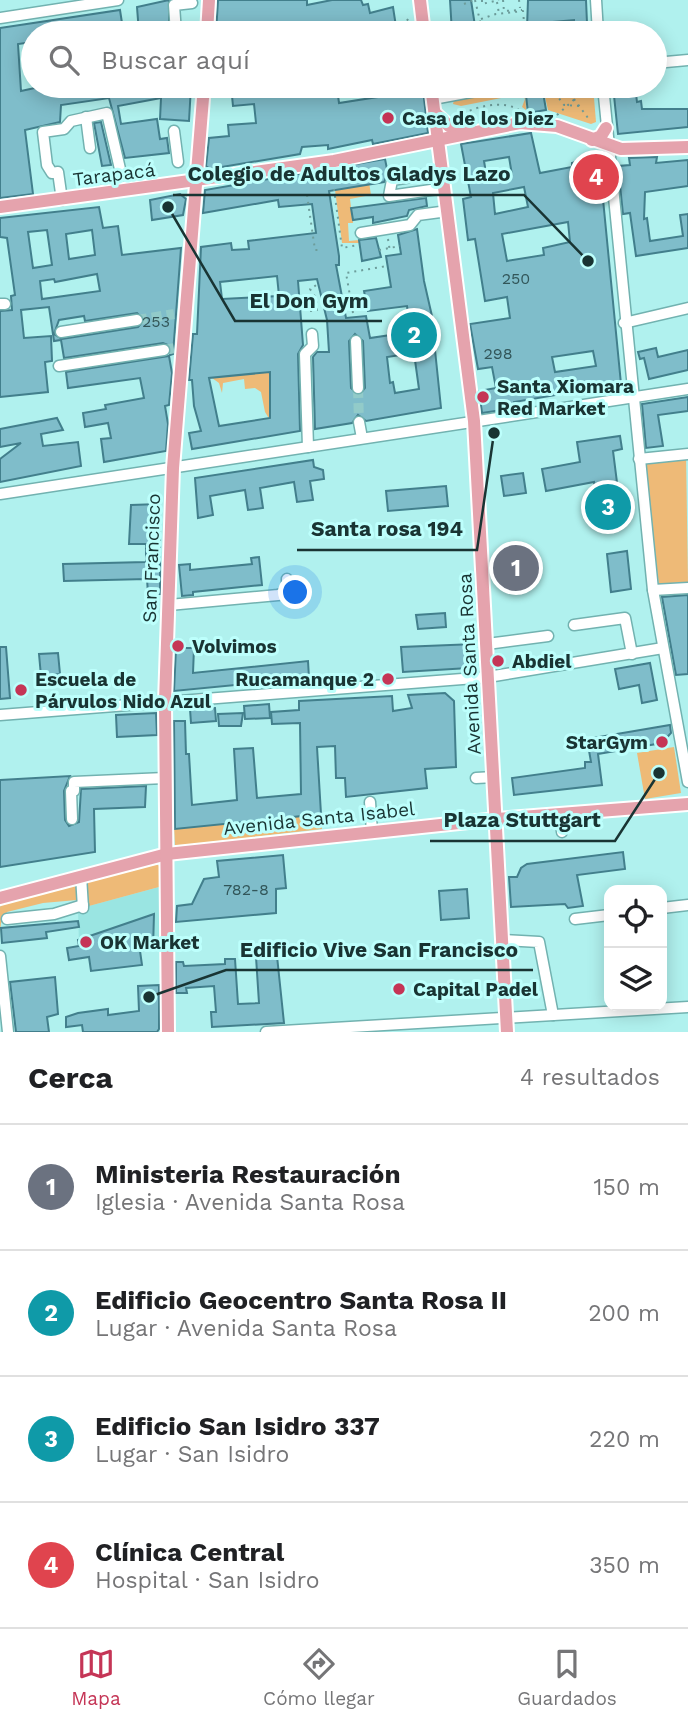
<!DOCTYPE html>
<html lang="es">
<head>
<meta charset="utf-8">
<style>
	body { margin:0; font-family:"Work Sans",sans-serif; background:#f6f6f6; color:#202124 }
	.controls { position:absolute; right:21px; bottom:21px; display:grid; overflow:hidden; border-radius:14px; box-shadow:0 4px 18px #0003 }
	.controls button { width:63px; height:63px; display:grid; place-items:center; padding:0; border:0; border-bottom:2px solid #e0e0e0; background:#fff; color:#202124; font:35px sans-serif }
	.you { position:absolute; left:296px; top:593px; width:24px; height:24px; margin:-18px; border:5px solid #fff; border-radius:50%; background:#1a73e8; box-shadow:0 0 0 10px #1a73e833 }
	.badge { display:grid; place-items:center; width:46px; height:46px; border-radius:50%; background:#c53556; color:#fff; font-size:23px; font-weight:700 }
	.pin { position:absolute; translate:-50% -50%; border:4px solid #fff; box-shadow:0 2px 7px #0006 }
	.list { margin:0; padding:0; list-style:none }
	h2 { display:flex; justify-content:space-between; align-items:center; height:91px; margin:0; padding:0 28px; font-size:30px }
	h2 small { font-size:23px; font-weight:400; color:#757577 }
	.list li { display:grid; grid-template-columns:46px 1fr auto; gap:21px; align-items:center; box-sizing:border-box; height:126px; padding:0 28px; border-top:2px solid #e0e0e0 }
	.list b { display:block; font-size:26px; white-space:nowrap }
	.list p { margin:0; font-size:23px; white-space:nowrap; color:#757577 }
	.list em { font-size:23px; font-style:normal; color:#757577 }
	.icon { flex:none; width:38px; height:38px; fill:none; stroke:currentColor; stroke-width:2; stroke-linecap:round; stroke-linejoin:round }
	.map { position:relative; flex:none; width:688px; height:1032px; overflow:hidden }
	.search { position:absolute; background:#fff; box-shadow:0 4px 18px #0003; left:21px; right:21px; top:21px; height:77px; display:flex; align-items:center; gap:18px; box-sizing:border-box; padding:0 24px; border-radius:38px; color:#757577; font-size:26px }
	.sheet { height:595px; background:#fff }
	nav { display:flex; justify-content:space-around; align-items:center; box-sizing:border-box; height:98px; border-top:2px solid #e0e0e0; background:#fff; font-size:19px; color:#757577 }
	nav a { display:grid; justify-items:center; gap:4px }
	nav .on { color:#c53556 }
	.map>svg:first-child { display:block }
</style>
</head>
<body>
<div class="map">
<svg width="688" height="1032" viewBox="0 0 688 1032">
	<rect width="100%" height="100%" fill="#b0f1ee"/>
	<path fill="#9ae5e2" d="M159,887V948L69,960L67,948L79,946L78,909Z"/>
	<g fill="#eeba77">
		<path d="M555,86H593L596,122L591,124L548,110L543,88Z"/>
		<path d="M525,87L526,110L522,107L525,99L521,94L461,106L453,104L454,100Z"/>
		<path d="M369,182L371,195L350,199L353,223H348L349,241L359,240V243H342L335,190Z"/>
		<path d="M270,372V420L265,412L261,392L255,388L245,389L244,379L223,383L222,393L219,383L212,378Z"/>
		<path d="M686,455L688,582L659,585L643,461Z"/>
		<path d="M674,747L681,793L645,799L637,753Z"/>
		<path d="M321,814L322,829L175,846L174,829Z"/>
		<path d="M154,863L160,866L159,887L78,909L77,900L43,903L7,912L1,923L0,933V907L4,902Z"/>
	</g>
	<g fill="#7fbdca" stroke="#427f8c" stroke-width="2" fill-rule="evenodd">
		<path d="M169,0V33H139L137,7Z"/>
		<path d="M218,0H307V5L332,0H361L363,5L368,4L370,13L393,7L397,33H216Z"/>
		<path d="M450,0H471L475,26L502,23L504,33H452Z"/>
		<path d="M528,0H586L587,23L574,24V20L542,23V27L527,28Z"/>
		<path d="M120,10L122,23L100,26L101,33H78L77,29L33,33L32,42L18,44L21,91L44,86H64L65,91L85,89V86H191L189,121L160,119L161,98L118,106L121,124L157,119L160,139L167,138L169,153L125,158L109,98L61,105L60,122L25,130L33,194L0,198V28Z"/>
		<path d="M231,86H296V96L337,88L339,103L423,90L428,133L373,144L372,140L328,149V145L302,147L300,154L210,169L206,166L209,138L229,136L228,125L256,123L254,104L233,106Z"/>
		<path d="M525,86H542L546,110L528,113Z"/>
		<path d="M613,86H635L637,102L641,101L642,109H688V127L618,134Z"/>
		<path d="M101,122L111,165L102,166L94,123Z"/>
		<path d="M531,133L540,173L572,167V163L579,161L602,189L621,384L514,402L515,408L482,413L479,391L496,388L492,367L478,369L470,324L510,318L507,297L485,301L475,239L468,240L463,199L471,197L461,144ZM509,157L512,175L487,179L484,161ZM524,187L528,207L495,214L493,193ZM568,222L570,242L543,248L544,255L507,261L502,234ZM593,351L596,366L555,372L552,357Z"/>
		<path d="M657,157L656,163L688,160V186L645,192L644,219L647,218L650,241L683,236L680,215L688,214V248L636,256L630,213L623,214L618,166L630,165L629,158Z"/>
		<path d="M385,159L388,174L384,182L329,191L339,256V265H336L346,318L366,316L370,338L411,332L407,306L368,311L364,291L391,287L386,256L401,254L398,235L417,229L424,281L437,338L434,339L435,350L441,408L366,421L358,415L352,423L315,429L313,357L317,352H329L327,320L317,279L298,281L303,345L298,354L300,431L192,449L189,433L201,431L194,406L192,380H189L193,334H197L201,247L231,243L232,250L249,249L248,241L316,233L312,204L279,207L278,200L203,213L205,190ZM277,276L279,296L222,299L220,282ZM355,334L363,341L365,388L359,395L351,388L349,341ZM414,353L419,389L395,393L393,382L390,383L387,357ZM270,372V418L219,426L209,378Z"/>
		<path d="M180,194L186,199L183,215L152,220L150,200Z"/>
		<path d="M426,198L427,206L409,210L407,216L373,223V217L353,220L351,208Z"/>
		<path d="M99,207L103,228L118,226L122,255L181,248L173,354L170,355V346L163,343L64,358L61,340L54,341L49,307L21,310L24,338L51,336L52,361L45,362L48,392L0,397V311L12,310L11,296L15,295L7,238L0,237V218ZM47,230L52,265L33,268L28,232ZM92,230L95,255L69,259L66,234ZM97,274L100,291L42,299L40,281L54,279L55,282ZM137,313L144,320L138,327L62,339L54,334L59,320L84,316L85,321Z"/>
		<path d="M376,238L381,257L362,261L359,240Z"/>
		<path d="M656,348L658,357L688,350V370L649,379L644,358L640,359L638,352Z"/>
		<path d="M169,356L172,373L169,405L165,406L168,424L166,451L104,462L101,439L111,438L108,423L85,427L83,413L106,409L105,405L144,398L140,378L68,388L66,372Z"/>
		<path d="M688,397V411L658,415L663,446L646,448L642,404Z"/>
		<path d="M57,418L63,430L41,434L43,446L78,442L81,466L0,482V459L21,443L0,447V429Z"/>
		<path d="M620,436L622,449L613,451L622,522L600,525L594,482L546,491L542,469L580,462L577,442Z"/>
		<path d="M313,460L314,467L323,470L324,479L310,481L313,500L297,502L294,482L260,488L263,508L248,510L245,490L210,496L213,515L198,518L195,478Z"/>
		<path d="M523,473L526,493L504,496L501,476Z"/>
		<path d="M446,486L448,506L388,511L386,491Z"/>
		<path d="M160,504V594H148L147,579L64,581L63,564L146,562V544H129L131,505Z"/>
		<path d="M627,551L631,589L611,592L607,554Z"/>
		<path d="M529,552L532,582L504,584L501,554Z"/>
		<path d="M259,557L262,585L193,592V595L182,596L179,565L190,564V570L252,564L251,558Z"/>
		<path d="M688,595V674L676,675L662,597Z"/>
		<path d="M445,613L446,627L418,629L416,615Z"/>
		<path d="M475,644L476,662L469,668L403,672L401,647Z"/>
		<path d="M0,647H6L10,698L0,699Z"/>
		<path d="M176,648H194L193,673L308,661L309,678L174,691Z"/>
		<path d="M58,653L60,674L41,676L39,654Z"/>
		<path d="M650,663L657,700L642,703L639,685L619,689L615,669Z"/>
		<path d="M445,693L454,701L456,767L425,769L427,788L346,797L345,778H336L335,746L317,747L321,814L175,829L174,721H185L186,754H189L192,805L237,800L234,749L253,748L257,798L301,794L300,723L272,724L271,712L299,710V701L392,696L393,711L412,708L408,695Z"/>
		<path d="M269,704L270,718L245,719L244,706Z"/>
		<path d="M215,708L216,721L191,723L190,709Z"/>
		<path d="M156,713L157,735L117,737L116,715Z"/>
		<path d="M243,713L241,726H219L218,714Z"/>
		<path d="M670,725L671,733L662,743L598,754L602,785L514,795L512,778L585,768V762H591L587,739Z"/>
		<path d="M70,776L64,791L65,820L69,826L79,822L81,789L146,786L145,807L94,809L95,852L0,867V780Z"/>
		<path d="M623,852L625,869L577,875L583,906L568,908L565,904L511,907L509,877H517L521,868L527,864Z"/>
		<path d="M283,855L286,888L276,889V913L176,922L177,906L192,904L204,879L219,877L217,861Z"/>
		<path d="M467,889L469,918L441,920L439,891Z"/>
		<path d="M154,914L153,949L140,951L142,965L91,971L89,957L69,960L67,948L79,946L78,940Z"/>
		<path d="M78,921L79,927L46,932L47,938L2,943L1,928Z"/>
		<path d="M277,956L284,1023L212,1027L211,1012H216L214,986L186,988L187,993H176V962H183L184,966L225,964V959H235L238,1004L259,1003L256,957Z"/>
		<path d="M55,977L58,1014L47,1017L49,1032H16L10,982Z"/>
		<path d="M159,985V1029L157,1032H83L82,1025L66,1027V1017L78,1013L108,1009V1015L139,1011L138,986Z"/>
	</g>
	<g fill="none" stroke-linecap="round" stroke-linejoin="round">
		<g stroke="#92cbc9" stroke-width="10" stroke-dasharray="10 5" stroke-linecap="butt">
			<path d="M137,320L174,314"/>
			<path d="M164,350L175,348"/>
			<path d="M358,388L359,422"/>
		</g>
		<g stroke="#72b2b0" stroke-width="13">
			<g id="minor">
				<path d="M596,0L598,33"/>
				<path d="M0,18L118,0"/>
				<path d="M176,33L174,5L192,3"/>
				<path d="M655,63L688,60"/>
				<path d="M603,86L653,590L688,782"/>
				<path d="M433,99L503,86"/>
				<path d="M86,117L90,148"/>
				<path d="M174,131L178,162"/>
				<path d="M443,172L392,180L389,196L445,188"/>
				<path d="M62,200L58,172L52,173L47,165L43,132L64,129L71,121L107,113L120,169"/>
				<path d="M361,233L410,225L418,215L448,211"/>
				<path d="M0,304H5"/>
				<path d="M624,323L688,308"/>
				<path d="M61,332L137,320"/>
				<path d="M356,341L358,388"/>
				<path d="M59,366L164,350"/>
				<path d="M359,422L362,438"/>
				<path d="M308,447L305,354L313,346L312,334"/>
				<path d="M639,459L688,454"/>
				<path d="M0,494L688,389"/>
				<path d="M653,590L688,588"/>
				<path d="M169,605L278,595L287,592V579"/>
				<path d="M574,625L625,618L632,654"/>
				<path d="M487,644L548,636"/>
				<path d="M0,715L488,677L663,648"/>
				<path d="M476,778L494,777"/>
				<path d="M370,802L372,832"/>
				<path d="M561,814L562,832"/>
				<path d="M72,819L71,791H74V782L165,778"/>
				<path d="M81,876L83,908"/>
				<path d="M662,908L688,905"/>
				<path d="M7,919L54,914L83,905"/>
				<path d="M575,919L609,915"/>
				<path d="M504,940L539,942L553,1015"/>
				<path d="M0,956L8,1032"/>
				<path d="M266,1032L688,1007"/>
			</g>
		</g>
		<g stroke="#fff" stroke-width="16">
			<g id="major">
				<path d="M420,0L424,33"/>
				<path d="M207,33L209,0"/>
				<path d="M431,86L474,421L507,1032"/>
				<path d="M435,113L449,126L466,132"/>
				<path d="M592,140L601,136L606,128"/>
				<path d="M0,207L334,161L520,123L557,126L621,149L688,147"/>
				<path d="M0,898L167,854L497,819L688,804"/>
				<path d="M168,1032L165,702L173,468L204,86"/>
			</g>
		</g>
		<g stroke="#6d9d9b" stroke-width="2" stroke-dasharray="2 5" stroke-linecap="butt">
			<path d="M475,0L481,25"/>
			<path d="M482,0V4L499,0"/>
			<path d="M503,0L504,11L522,10"/>
			<path d="M519,0L520,8"/>
			<path d="M497,2L499,14"/>
			<path d="M464,4L474,0"/>
			<path d="M481,19L496,14L523,11L525,33"/>
			<path d="M397,29L402,28L410,16"/>
			<path d="M555,93L564,105L580,106"/>
			<path d="M574,99L588,118"/>
			<path d="M557,115L589,86"/>
			<path d="M458,118C470,106 506,99 520,111"/>
			<path d="M334,189L342,248L358,245"/>
			<path d="M307,195L315,250H319"/>
			<path d="M388,239L390,252"/>
			<path d="M379,250L400,246"/>
			<path d="M310,311L317,310L316,298L310,289L318,284"/>
			<path d="M353,313L346,273L387,266"/>
		</g>
		<use href="#minor" stroke="#fff" stroke-width="10"/>
		<use href="#major" stroke="#e5a3ad" stroke-width="12"/>
	</g>
	<g fill="#c53556" stroke="#bdfffc" stroke-width="2.5">
		<circle cx="388" cy="118" r="7"/>
		<circle cx="483" cy="397" r="7"/>
		<circle cx="178" cy="646" r="7"/>
		<circle cx="498" cy="661" r="7"/>
		<circle cx="388" cy="679" r="7"/>
		<circle cx="21" cy="690" r="7"/>
		<circle cx="662" cy="742" r="7"/>
		<circle cx="86" cy="942" r="7"/>
		<circle cx="399" cy="989" r="7"/>
	</g>
	<g text-anchor="middle" stroke-width="6" stroke-linejoin="round" paint-order="stroke">
		<g font-size="16" fill="#325659">
			<text x="516" y="284">250</text>
			<text x="156" y="327">253</text>
			<text x="498" y="359">298</text>
			<text x="246" y="895">782-8</text>
		</g>
		<g font-size="19" font-weight="bold" fill="#193433" stroke="#bdfffc" text-anchor="start">
			<text x="402" y="125">Casa de los Diez</text>
			<text x="497" y="393">Santa Xiomara<tspan x="497" dy="22">Red Market</tspan></text>
			<text x="192" y="653">Volvimos</text>
			<text x="512" y="668">Abdiel</text>
			<text x="35" y="686">Escuela de<tspan x="35" dy="22">Párvulos Nido Azul</tspan></text>
			<text x="374" y="686" text-anchor="end">Rucamanque 2</text>
			<text x="648" y="749" text-anchor="end">StarGym</text>
			<text x="100" y="949">OK Market</text>
			<text x="413" y="996">Capital Padel</text>
		</g>
		<g font-size="19" fill="#193433" stroke="#bdfffc">
			<text transform="translate(114 174) rotate(-7)" y="7">Tarapacá</text>
			<text transform="translate(151 558) rotate(-88)" y="7">San Francisco</text>
			<text transform="translate(469 664) rotate(-93)" y="7">Avenida Santa Rosa</text>
			<text transform="translate(319 818) rotate(-6)" y="7">Avenida Santa Isabel</text>
		</g>
	</g>
	<path fill="none" stroke="#193433" stroke-width="2.5" d="M588 261L524 195H173M168 207L235 321H382M494 433L477 550H297M659 773L615 841H430M149 997L226 970H533"/>
	<g fill="#193433" stroke="#bdfffc" stroke-width="2.5">
		<circle cx="588" cy="261" r="7"/>
		<circle cx="168" cy="207" r="7"/>
		<circle cx="494" cy="433" r="7"/>
		<circle cx="659" cy="773" r="7"/>
		<circle cx="149" cy="997" r="7"/>
	</g>
	<g font-size="21" text-anchor="middle" font-weight="bold" fill="#193433" stroke="#bdfffc" stroke-width="6" stroke-linejoin="round" paint-order="stroke">
		<text x="349" y="181">Colegio de Adultos Gladys Lazo</text>
		<text x="309" y="308">El Don Gym</text>
		<text x="387" y="536">Santa rosa 194</text>
		<text x="522" y="827">Plaza Stuttgart</text>
		<text x="379" y="957">Edificio Vive San Francisco</text>
	</g>
</svg>
<div class="controls">
<button><svg class="icon" aria-label="locate" viewBox="0 0 24 24"><circle cx="12" cy="12" r="6"/><path d="M12 2v4M12 18v4M2 12h4M18 12h4"/></svg></button>
<button><svg class="icon" aria-label="layers" viewBox="0 0 24 24"><path d="M12 4l9 5-9 5-9-5zM3 14l9 5 9-5"/></svg></button>
</div>
<div class="you"></div>
<div class="pin badge" style="left:516px;top:568px;background:#6b7280">1</div>
<div class="pin badge" style="left:414px;top:335px;background:#0f9aa8">2</div>
<div class="pin badge" style="left:608px;top:507px;background:#0f9aa8">3</div>
<div class="pin badge" style="left:596px;top:177px;background:#e0444e">4</div>
<div class="search"><svg class="icon" aria-label="search" viewBox="0 0 24 24"><circle cx="10" cy="10" r="6"/><path d="M15 15l6 6"/></svg>Buscar aquí</div>
</div>
<section class="sheet">
<h2>Cerca<small>4 resultados</small></h2>
<ul class="list">
<li><span class="badge" style="background:#6b7280">1</span><div><b>Ministeria Restauración</b><p>Iglesia · Avenida Santa Rosa</p></div><em>150 m</em></li>
<li><span class="badge" style="background:#0f9aa8">2</span><div><b>Edificio Geocentro Santa Rosa II</b><p>Lugar · Avenida Santa Rosa</p></div><em>200 m</em></li>
<li><span class="badge" style="background:#0f9aa8">3</span><div><b>Edificio San Isidro 337</b><p>Lugar · San Isidro</p></div><em>220 m</em></li>
<li><span class="badge" style="background:#e0444e">4</span><div><b>Clínica Central</b><p>Hospital · San Isidro</p></div><em>350 m</em></li>
</ul>
</section>
<nav>
<a class="on"><svg class="icon" aria-label="map" viewBox="0 0 24 24"><path d="M3 6l6-2 6 2 6-2v14l-6 2-6-2-6 2zM9 4v14M15 6v14"/></svg>Mapa</a>
<a><svg class="icon" aria-label="directions" viewBox="0 0 24 24"><path d="M12 3l9 9-9 9-9-9zM9 14v-3h6M13 9l2 2-2 2"/></svg>Cómo llegar</a>
<a><svg class="icon" aria-label="saved" viewBox="0 0 24 24"><path d="M7 4h10v16l-5-4-5 4z"/></svg>Guardados</a>
</nav>
</body>
</html>
